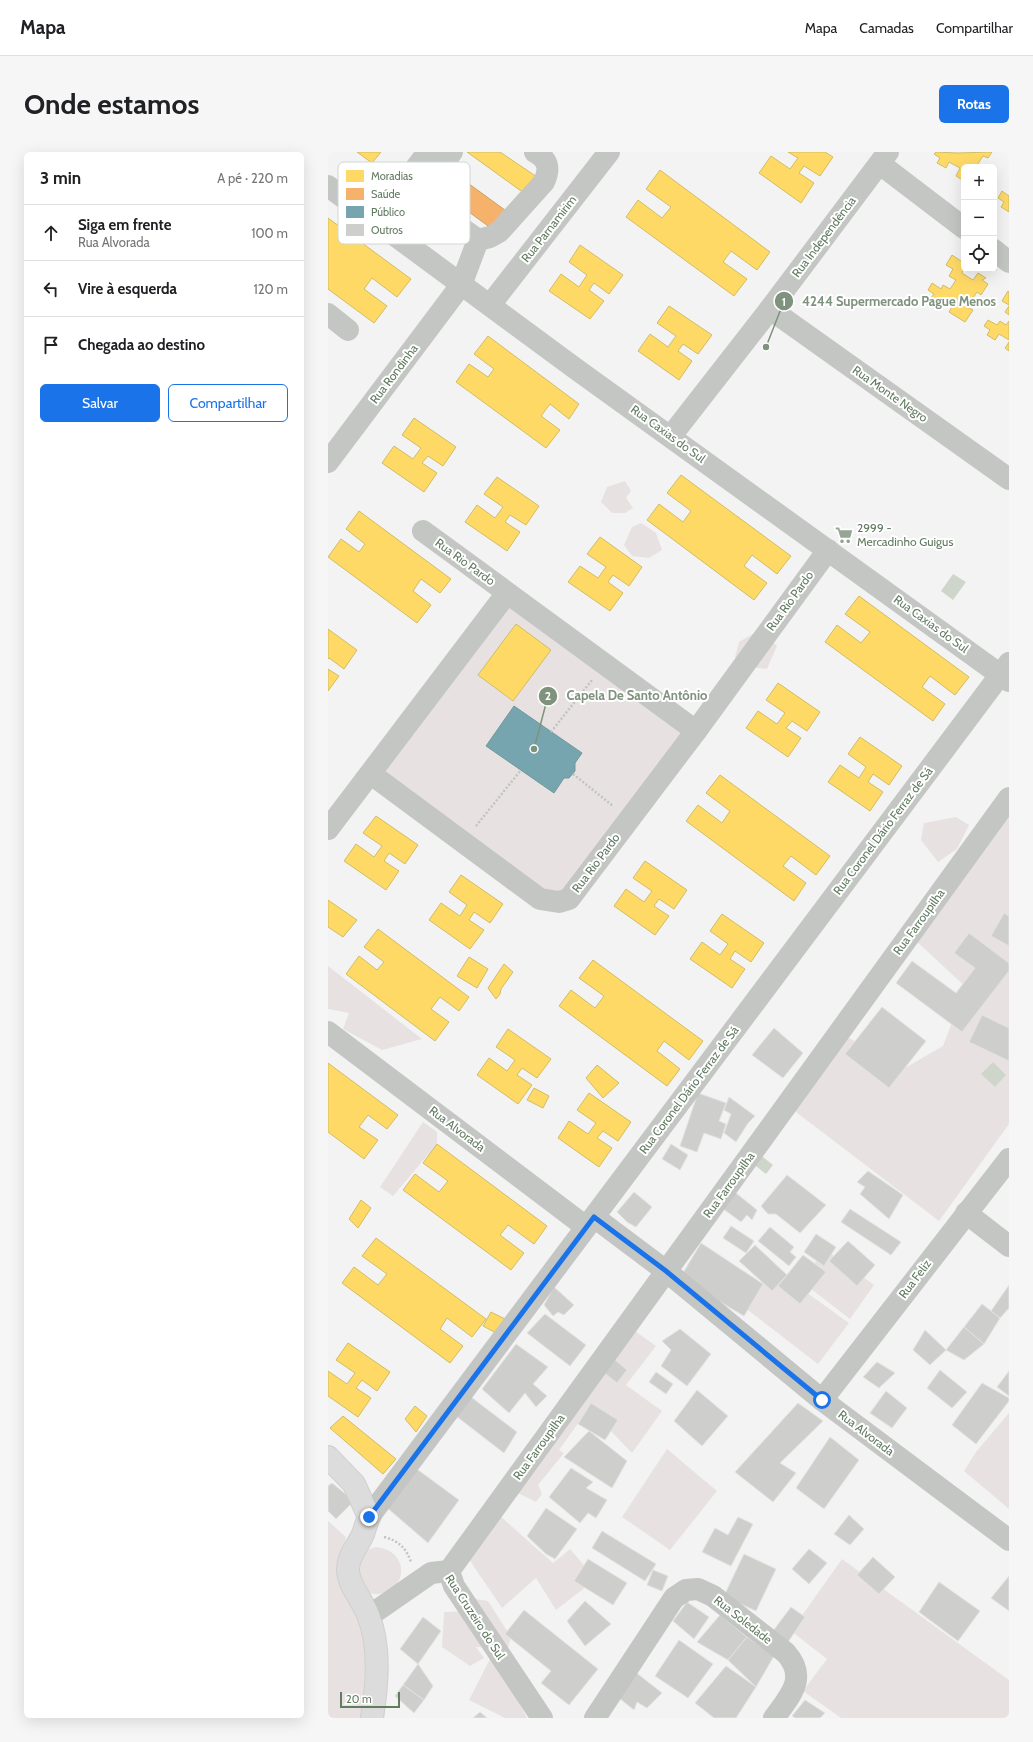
<!DOCTYPE html>
<html lang="pt">
<head>
<meta charset="utf-8">
<style>
	body { margin:0; font-family:Cabin,sans-serif; background:#f6f6f6; color:#202124 }
	.controls { position:absolute; right:12px; top:12px; display:grid; overflow:hidden; border-radius:6px; box-shadow:0 4px 16px #0002 }
	.controls button { width:36px; height:36px; display:grid; place-items:center; padding:0; border:0; border-bottom:1px solid #e0e0e0; background:#fff; color:#202124; font:20px sans-serif }
	.scale { position:absolute; left:12px; bottom:10px; width:60px; box-sizing:border-box; padding-left:4px; border:2px solid #627b61; border-top:0; font-size:11px; line-height:14px; white-space:nowrap; color:#627b61; -webkit-text-stroke:3px #fff; paint-order:stroke }
	.stop { position:absolute; width:12px; height:12px; margin:-9px; border:3px solid #1a73e8; border-radius:50%; background:#fff }
	.stop.end { background:#1a73e8; border-color:#fff; box-shadow:0 1px 4px #0008 }
	.list { margin:0; padding:0; list-style:none }
	h2 { display:flex; justify-content:space-between; align-items:center; height:52px; margin:0; padding:0 16px; font-size:17px }
	h2 small { font-size:13px; font-weight:400; color:#757577 }
	.list li { display:grid; grid-template-columns:26px 1fr auto; gap:12px; align-items:center; box-sizing:border-box; height:56px; padding:0 16px; border-top:1px solid #e0e0e0 }
	.list b { display:block; font-size:15px; white-space:nowrap }
	.list p { margin:0; font-size:13px; white-space:nowrap; color:#757577 }
	.list em { font-size:13px; font-style:normal; color:#757577 }
	.actions { display:flex; gap:8px; padding:12px 16px }
	.actions a { flex:1; padding:9px 0; border:1px solid #1a73e8; border-radius:6px; text-align:center; font-size:14px; color:#1a73e8 }
	.actions .main { background:#1a73e8; color:#fff }
	.icon { flex:none; width:22px; height:22px; fill:none; stroke:currentColor; stroke-width:2; stroke-linecap:round; stroke-linejoin:round }
	.map { position:relative; flex:none; width:681px; height:1566px; overflow:hidden; border-radius:6px }
	header { display:flex; align-items:center; gap:24px; box-sizing:border-box; height:56px; padding:0 20px; background:#fff; border-bottom:1px solid #e0e0e0 }
	header strong { font-size:19px }
	nav { display:flex; gap:22px; margin-inline-start:auto; font-size:14px }
	.intro { display:flex; align-items:center; justify-content:space-between; box-sizing:border-box; height:96px; padding:0 24px }
	h1 { margin:0; font-size:28px }
	.button { padding:10px 18px; border-radius:6px; background:#1a73e8; color:#fff; font-size:14px; font-weight:700 }
	main { display:flex; gap:24px; padding:0 24px }
	aside { flex:1; background:#fff; border-radius:6px; box-shadow:0 4px 16px #0002 }
	.map>svg:first-child { display:block }
</style>
</head>
<body>
<header>
<strong>Mapa</strong>
<nav><a>Mapa</a><a>Camadas</a><a>Compartilhar</a></nav>
</header>
<div class="intro"><h1>Onde estamos</h1><a class="button">Rotas</a></div>
<main>
<aside>
<h2>3 min<small>A pé · 220 m</small></h2>
<ul class="list">
<li><svg class="icon" aria-label="ahead" viewBox="0 0 24 24"><path d="M12 20V5M6 11l6-6 6 6"/></svg><div><b>Siga em frente</b><p>Rua Alvorada</p></div><em>100 m</em></li>
<li><svg class="icon" aria-label="left" viewBox="0 0 24 24"><path d="M17 20v-9H6M10 6l-5 5 5 5"/></svg><div><b>Vire à esquerda</b></div><em>120 m</em></li>
<li><svg class="icon" aria-label="arrive" viewBox="0 0 24 24"><path d="M6 21V4h12l-3 4 3 4H6"/></svg><div><b>Chegada ao destino</b></div></li>
</ul>
<div class="actions"><a class="main">Salvar</a><a>Compartilhar</a></div>
</aside>
<div class="map">
<svg width="681" height="1566" viewBox="0 0 681 1566">
	<rect width="100%" height="100%" fill="#f4f3f3"/>
	<g fill="#e7e2e1">
		<path d="M297,329L303,339L298,346L305,356L297,361H284L273,350L279,335Z"/>
		<path d="M313,371L328,381L334,398L321,406L304,404L296,393L304,375Z"/>
		<path d="M179,441L368,579L231,750L43,622Z"/>
		<path d="M431,478L449,494L439,517C427,516 414,514 407,505L411,490Z"/>
		<path d="M681,655V972L611,1069L464,957L516,883L575,917L615,894L631,852L642,839L585,786Z"/>
		<path d="M628,665L641,673L629,697L610,710L593,688L596,671Z"/>
		<path d="M0,814L94,887L54,898L15,877L21,861L0,857Z"/>
		<path d="M95,970L109,980V992L65,1044L52,1035Z"/>
		<path d="M496,1097L546,1133L522,1167L474,1130Z"/>
		<path d="M446,1117L521,1171L490,1212L412,1152Z"/>
		<path d="M290,1167L328,1194L298,1233L334,1259L304,1301L261,1256L231,1298L236,1301L210,1333L214,1342L208,1350L186,1339Z"/>
		<path d="M681,1261V1357L636,1319L648,1300Z"/>
		<path d="M339,1297L389,1339L342,1398L294,1365Z"/>
		<path d="M172,1364L225,1411L242,1397L268,1427L228,1458L208,1426L174,1456L138,1403Z"/>
		<path d="M0,1369L18,1385L12,1421L38,1492L35,1566H0Z"/>
		<path d="M48,1395C88,1400 77,1450 39,1441L26,1415C32,1404 36,1398 48,1395Z"/>
		<path d="M514,1407L681,1528V1566H513L475,1539L499,1507L463,1479Z"/>
		<path d="M148,1447L160,1449L183,1485L180,1496L148,1495L156,1506L142,1514L114,1495L116,1460L149,1459Z"/>
		<path d="M165,1501L199,1566H177L141,1548Z"/>
	</g>
	<g fill="#ced6cc">
		<path d="M625,422L638,430L625,448L613,439Z"/>
		<path d="M665,910L678,923L667,935L653,922Z"/>
		<path d="M430,1001L445,1013L438,1022L423,1010Z"/>
	</g>
	<g fill="#ffd966" stroke="#d0bd64">
		<path d="M29,0H53L44,11Z"/>
		<path d="M139,0H172L212,27L200,44Z"/>
		<path d="M460,0H497L505,5L492,24L476,14L471,21L486,31L473,51L431,21L443,4L462,17L470,6Z"/>
		<path d="M608,0L629,1L664,0L660,6L655,4L648,15H636V29L628,24L632,16L621,10L618,16L609,11L612,6L606,2Z"/>
		<path d="M332,18L442,100L429,118L403,99L395,110L419,127L406,144L298,65L310,48L334,66L343,55L318,37Z"/>
		<path d="M674,39L681,44V60L673,55L676,50L670,46Z"/>
		<path d="M0,66L83,127L69,145L44,126L36,137L59,154L46,171L0,137Z"/>
		<path d="M252,93L295,123L281,142L266,131L261,138L276,149L262,167L221,139L233,122L251,135L259,123L241,110Z"/>
		<path d="M624,103L636,111V117L634,121L645,128L650,121L658,126L654,128L660,132L653,143L649,140L639,155L645,158L637,170L621,160L625,153L615,146L611,152L602,147L606,142L600,138L604,131L613,137L615,133L622,137L628,128L621,124L625,117L618,113Z"/>
		<path d="M680,139L681,140V153L674,149Z"/>
		<path d="M341,154L384,183L370,202L355,192L350,199L364,209L351,228L310,199L322,182L340,195L348,184L329,171Z"/>
		<path d="M681,154V163L677,160Z"/>
		<path d="M660,168L669,173L672,169L678,173L681,169V188L671,182L667,188L659,183L662,178L656,174Z"/>
		<path d="M160,184L251,252L241,267L222,252L213,264L232,278L218,296L128,230L141,212L160,225L166,217L146,202Z"/>
		<path d="M681,190V199L677,196Z"/>
		<path d="M86,266L128,295L115,314L100,304L94,311L109,321L96,340L54,311L66,294L85,307L93,296L74,283Z"/>
		<path d="M353,323L463,404L449,422L424,403L416,414L439,431L426,448L319,368L331,352L355,370L363,359L339,341Z"/>
		<path d="M169,325L211,354L198,373L182,363L177,370L192,380L179,399L137,370L149,353L167,366L175,355L156,342Z"/>
		<path d="M31,359L123,427L112,441L93,427L85,439L103,453L89,471L0,405L13,387L31,400L37,392L18,377Z"/>
		<path d="M272,385L314,415L301,434L285,423L280,430L295,441L282,459L240,430L252,414L270,426L278,415L259,402Z"/>
		<path d="M531,444L641,525L627,543L602,524L594,535L617,552L605,569L497,490L509,473L533,491L542,480L517,462Z"/>
		<path d="M188,472L223,498L185,549L150,523Z"/>
		<path d="M0,477L29,498L16,517L1,506L0,507Z"/>
		<path d="M0,517L11,524L0,539Z"/>
		<path d="M450,531L492,560L479,579L464,569L458,576L473,586L460,605L418,576L430,559L449,572L457,561L438,548Z"/>
		<path d="M532,585L574,614L561,633L545,622L540,630L555,640L542,659L500,630L512,613L531,626L538,615L520,602Z"/>
		<path d="M392,623L502,704L488,723L463,704L455,714L478,731L466,749L358,669L370,653L394,671L402,659L378,641Z"/>
		<path d="M48,664L90,693L77,712L61,701L56,709L71,719L58,738L16,709L28,692L46,705L54,694L35,681Z"/>
		<path d="M317,709L359,738L346,757L331,747L326,754L341,764L327,783L286,754L298,737L316,750L324,739L305,726Z"/>
		<path d="M133,723L175,752L162,771L146,760L141,768L156,778L142,797L101,768L113,751L132,764L139,753L121,740Z"/>
		<path d="M0,748L29,768L15,785L0,775Z"/>
		<path d="M394,762L436,791L423,810L407,799L402,807L417,817L404,836L362,807L374,790L392,803L400,792L382,779Z"/>
		<path d="M50,777L141,845L131,859L112,845L103,857L121,870L107,889L18,822L31,804L49,818L56,810L36,795Z"/>
		<path d="M141,805L160,817L149,836L129,824Z"/>
		<path d="M265,808L375,889L361,908L336,889L329,899L352,917L339,934L231,854L243,838L267,856L276,844L251,826Z"/>
		<path d="M176,812L185,820L173,837L172,842L168,847L160,836Z"/>
		<path d="M180,877L223,907L209,926L194,916L189,923L204,933L190,952L149,923L161,906L179,919L187,908L168,895Z"/>
		<path d="M0,911L70,963L59,977L40,963L31,975L50,988L36,1007L0,980Z"/>
		<path d="M269,913L291,931L275,946L258,926Z"/>
		<path d="M206,936L221,944L215,956L199,948Z"/>
		<path d="M261,941L303,970L290,989L275,979L269,986L284,996L271,1015L230,986L241,969L260,982L268,971L249,958Z"/>
		<path d="M109,992L219,1074L206,1092L180,1073L172,1083L196,1101L183,1118L75,1038L87,1022L111,1040L120,1029L95,1011Z"/>
		<path d="M33,1048L43,1056L30,1076L21,1067Z"/>
		<path d="M48,1086L158,1167L144,1185L119,1166L112,1177L135,1194L122,1211L14,1131L26,1115L50,1133L59,1122L34,1104Z"/>
		<path d="M163,1160L177,1167L170,1182L155,1174Z"/>
		<path d="M20,1191L62,1220L49,1239L34,1228L28,1236L43,1246L30,1265L0,1244V1219L19,1232L27,1221L8,1208Z"/>
		<path d="M87,1254L99,1264L88,1280L77,1267Z"/>
		<path d="M15,1264L68,1307L55,1322L2,1276Z"/>
	</g>
	<path fill="#f6b26b" stroke="#caa268" d="M122,18L181,61L167,79L108,36Z"/>
	<path fill="#76a5af" stroke="#709898" d="M186,554L254,601L247,611V619L241,626H236L226,641L158,594Z"/>
	<g fill="#cecfcc" stroke="#e3e2e2">
		<path d="M676,761L681,764V794L663,784Z"/>
		<path d="M641,781L681,811V819L634,880L568,831L584,809L628,841L647,816L626,801Z"/>
		<path d="M554,855L598,889L561,936L517,902Z"/>
		<path d="M654,863L681,876V909L641,890Z"/>
		<path d="M446,876L475,901L455,926L424,903Z"/>
		<path d="M370,941L398,951L391,969L398,972L393,987L376,981L369,1000L352,994Z"/>
		<path d="M401,945L427,964L420,971L408,990L396,981L403,962L396,958Z"/>
		<path d="M343,992L360,1003L352,1018L334,1007Z"/>
		<path d="M540,1019L575,1043L561,1067L532,1042L537,1035L529,1030Z"/>
		<path d="M459,1023L498,1053L472,1081L448,1062H440L433,1054Z"/>
		<path d="M403,1037L429,1058L424,1068L419,1063L413,1070L390,1053Z"/>
		<path d="M306,1040L324,1055L308,1075L299,1070L289,1060Z"/>
		<path d="M522,1057L573,1090L563,1103L513,1070Z"/>
		<path d="M403,1074L426,1089L418,1101L395,1086Z"/>
		<path d="M442,1075L466,1095L462,1100L468,1105L461,1114L430,1089Z"/>
		<path d="M488,1082L508,1095L496,1114L476,1100Z"/>
		<path d="M520,1089L547,1113L529,1134L501,1109Z"/>
		<path d="M373,1091L435,1132L416,1164L352,1126Z"/>
		<path d="M427,1093L459,1123L444,1139L411,1109Z"/>
		<path d="M475,1103L498,1120L472,1152L450,1134Z"/>
		<path d="M681,1133V1156L672,1166L663,1159Z"/>
		<path d="M226,1135L246,1153L236,1163L230,1160L225,1164L216,1153Z"/>
		<path d="M654,1152L672,1166L656,1192L636,1175Z"/>
		<path d="M217,1162L258,1193L242,1214L199,1181Z"/>
		<path d="M636,1175L656,1192L636,1208L618,1198Z"/>
		<path d="M352,1177L383,1202L359,1234L333,1214L343,1198L334,1189Z"/>
		<path d="M597,1178L618,1198L602,1213L585,1198Z"/>
		<path d="M188,1192L220,1215L205,1232L219,1244L208,1255L197,1241L181,1261L154,1237Z"/>
		<path d="M285,1206L299,1218L289,1231L274,1219Z"/>
		<path d="M549,1210L567,1221L551,1236L535,1225Z"/>
		<path d="M612,1218L639,1240L624,1256L599,1236Z"/>
		<path d="M681,1219V1244L669,1235Z"/>
		<path d="M328,1220L345,1232L338,1242L321,1230Z"/>
		<path d="M654,1231L681,1246V1249L648,1292L624,1273Z"/>
		<path d="M369,1238L400,1264L374,1294L346,1269Z"/>
		<path d="M558,1239L579,1256L564,1276L542,1261Z"/>
		<path d="M143,1245L189,1280L176,1301L128,1264Z"/>
		<path d="M263,1251L290,1268L277,1288L250,1272Z"/>
		<path d="M470,1251L495,1269L452,1311L468,1321L445,1350L407,1320Z"/>
		<path d="M261,1279L299,1309L284,1336L236,1305Z"/>
		<path d="M502,1285L531,1308L496,1357L468,1336Z"/>
		<path d="M86,1315L131,1348L100,1391L57,1354Z"/>
		<path d="M243,1316L265,1330L258,1336L279,1348L268,1366L260,1361L252,1371L221,1345Z"/>
		<path d="M4,1331L26,1349L8,1367L0,1359V1334Z"/>
		<path d="M218,1356L249,1377L227,1407L218,1402L199,1384Z"/>
		<path d="M521,1363L536,1377L522,1393L506,1382Z"/>
		<path d="M410,1365L425,1372L403,1414L374,1400L387,1376L400,1383Z"/>
		<path d="M274,1379L328,1412L317,1429L264,1396Z"/>
		<path d="M481,1397L499,1411L481,1432L464,1417Z"/>
		<path d="M416,1402L448,1417L428,1459L396,1444Z"/>
		<path d="M545,1405L567,1425L551,1442L529,1423Z"/>
		<path d="M260,1407L299,1431L285,1453L246,1429Z"/>
		<path d="M325,1418L340,1424L334,1439L319,1433Z"/>
		<path d="M681,1424V1459L663,1446Z"/>
		<path d="M611,1430L652,1459L630,1489L591,1460Z"/>
		<path d="M257,1449L283,1472L257,1494L239,1469Z"/>
		<path d="M359,1450L381,1465L366,1487L345,1469Z"/>
		<path d="M463,1455L477,1465L460,1490L445,1479Z"/>
		<path d="M196,1458L270,1517L241,1553L213,1531L223,1519L177,1482Z"/>
		<path d="M392,1463L419,1485L400,1508L369,1490Z"/>
		<path d="M95,1465L113,1479L90,1512L72,1497Z"/>
		<path d="M419,1485L446,1504L428,1535L400,1508Z"/>
		<path d="M351,1488L385,1512L360,1546L327,1524Z"/>
		<path d="M90,1512L105,1534L96,1548L75,1533Z"/>
		<path d="M398,1514L428,1535L408,1566H386L367,1551Z"/>
		<path d="M306,1519L334,1541L319,1556L309,1550L306,1558L291,1546Z"/>
		<path d="M75,1533L96,1548L86,1561L67,1544Z"/>
		<path d="M477,1548L497,1561L492,1566H467L464,1564Z"/>
		<path d="M152,1560L159,1566H145Z"/>
	</g>
	<g fill="none" stroke-linecap="round" stroke-linejoin="round">
		<g stroke="#cfd0ce" stroke-width="24">
			<path id="major" d="M0,1305L26,1332L41,1365C38,1371 37,1377 35,1382C30,1394 19,1405 20,1419C21,1434 35,1449 40,1463C53,1495 49,1533 44,1566"/>
		</g>
		<g stroke="#c2c4c2" stroke-width="2.5" stroke-dasharray="2 2" stroke-linecap="butt">
			<path d="M223,580L264,528"/>
			<path d="M245,622L285,654"/>
			<path d="M148,674L193,618"/>
			<path d="M56,1385C71,1389 78,1396 83,1410"/>
		</g>
		<g stroke="#c4c6c4" stroke-width="22">
			<path d="M124,0C112,17 93,34 104,55L150,88L162,85L171,80L216,30C222,17 221,8 207,0"/>
			<path d="M552,12L636,76"/>
			<path d="M0,34L248,217L681,529"/>
			<path d="M47,69L100,0"/>
			<path d="M666,98L681,110"/>
			<path d="M162,153L281,0"/>
			<path d="M442,157L681,327"/>
			<path d="M0,162L20,178"/>
			<path d="M343,284L442,157L560,0"/>
			<path d="M0,310L133,133L150,88"/>
			<path d="M95,379L368,579"/>
			<path d="M43,622L212,747L231,750L241,747L368,579L500,398"/>
			<path d="M0,677L179,441"/>
			<path d="M0,880L258,1075"/>
			<path d="M638,1061L681,1094"/>
			<path d="M266,1065L338,1119L494,1248L681,1388"/>
			<path d="M494,1248L681,1007"/>
			<path d="M41,1365L681,511"/>
			<path d="M121,1419L681,646"/>
			<path d="M41,1464L103,1421L121,1419L126,1434L214,1566"/>
			<path d="M267,1566L346,1446L358,1438L370,1437L385,1444L458,1501C480,1526 462,1544 446,1566"/>
		</g>
		<use href="#major" stroke="#dbdcdb" stroke-width="22"/>
	</g>
	<g fill="none" stroke-linecap="round" stroke-linejoin="round">
		<path stroke="#1a73e8" stroke-width="5" d="M41,1365L266,1065L338,1119L494,1248"/>
	</g>
	<defs>
		<g id="supermarket-bare" transform="scale(1.38)"><path d="M-6-5.5h2.5l.6 2H6L4.5 2H-2.5L-4.4-4H-6ZM-1.5 3.2a1.3 1.3 0 1 0 .1 0ZM3 3.2a1.3 1.3 0 1 0 .1 0Z" fill="#95a594" stroke="#fff" stroke-width="2.5" paint-order="stroke"/></g>
	</defs>
	<g fill-rule="evenodd">
		<use href="#supermarket-bare" x="516" y="383"/>
	</g>
	<g text-anchor="middle" stroke-width="4" stroke-linejoin="round" paint-order="stroke">
		<g font-size="12" fill="#627b61" stroke="#fff">
			<text transform="translate(221 77) rotate(-52)" y="4">Rua Parnamirim</text>
			<text transform="translate(496 85) rotate(-53)" y="4">Rua Independência</text>
			<text transform="translate(66 222) rotate(-53)" y="4">Rua Rondinha</text>
			<text transform="translate(562 242) rotate(35)" y="4">Rua Monte Negro</text>
			<text transform="translate(340 282) rotate(36)" y="4">Rua Caxias do Sul</text>
			<text transform="translate(137 410) rotate(36)" y="4">Rua Rio Pardo</text>
			<text transform="translate(462 449) rotate(-54)" y="4">Rua Rio Pardo</text>
			<text transform="translate(603 472) rotate(36)" y="4">Rua Caxias do Sul</text>
			<text transform="translate(555 679) rotate(-53)" y="4">Rua Coronel Dário Ferraz de Sá</text>
			<text transform="translate(268 711) rotate(-53)" y="4">Rua Rio Pardo</text>
			<text transform="translate(591 770) rotate(-54)" y="4">Rua Farroupilha</text>
			<text transform="translate(361 938) rotate(-53)" y="4">Rua Coronel Dário Ferraz de Sá</text>
			<text transform="translate(129 977) rotate(37)" y="4">Rua Alvorada</text>
			<text transform="translate(401 1033) rotate(-54)" y="4">Rua Farroupilha</text>
			<text transform="translate(587 1127) rotate(-53)" y="4">Rua Feliz</text>
			<text transform="translate(538 1281) rotate(37)" y="4">Rua Alvorada</text>
			<text transform="translate(211 1295) rotate(-54)" y="4">Rua Farroupilha</text>
			<text transform="translate(147 1465) rotate(57)" y="4">Rua Cruzeiro do Sul</text>
			<text transform="translate(415 1468) rotate(38)" y="4">Rua Soledade</text>
		</g>
		<g font-size="12" fill="#627b61" stroke="#fff" text-anchor="start">
			<text x="529" y="380">2999 -<tspan x="529" dy="14">Mercadinho Guigus</tspan></text>
		</g>
	</g>
	<rect x="10" y="10" width="132" height="82" rx="6" fill="#fff" stroke="#d0d7d0" stroke-width="1"/>
	<rect x="18" y="18" width="18" height="12" fill="#ffd966"/>
	<rect x="18" y="36" width="18" height="12" fill="#f6b26b"/>
	<rect x="18" y="54" width="18" height="12" fill="#76a5af"/>
	<rect x="18" y="72" width="18" height="12" fill="#cecfcc"/>
	<g font-size="11" fill="#627b61">
		<text x="43" y="28">Moradias</text>
		<text x="43" y="46">Saúde</text>
		<text x="43" y="64">Público</text>
		<text x="43" y="82">Outros</text>
	</g>
	<path fill="none" stroke="#7e927d" stroke-width="1.5" d="M438 195L456 149M206 597L220 544"/>
	<g fill="#7e927d" stroke="#fff" stroke-width="1.5">
		<circle cx="438" cy="195" r="4"/>
		<circle cx="206" cy="597" r="4"/>
		<circle cx="456" cy="149" r="10"/>
		<circle cx="220" cy="544" r="10"/>
	</g>
	<g font-size="12" text-anchor="middle" font-weight="bold" fill="#fff">
		<text x="456" y="154">1</text>
		<text x="220" y="548">2</text>
	</g>
	<g font-size="13" text-anchor="middle" font-weight="bold" fill="#7e927d" stroke="#fff" stroke-width="4" stroke-linejoin="round" paint-order="stroke">
		<text x="571" y="154">4244 Supermercado Pague Menos</text>
		<text x="309" y="548">Capela De Santo Antônio</text>
	</g>
</svg>
<div class="controls">
<button>+</button>
<button>−</button>
<button><svg class="icon" aria-label="locate" viewBox="0 0 24 24"><circle cx="12" cy="12" r="6"/><path d="M12 2v4M12 18v4M2 12h4M18 12h4"/></svg></button>
</div>
<div class="scale">20 m</div>
<div class="stop" style="left:494px;top:1248px"></div>
<div class="stop end" style="left:41px;top:1365px"></div>
</div>
</main>
</body>
</html>
